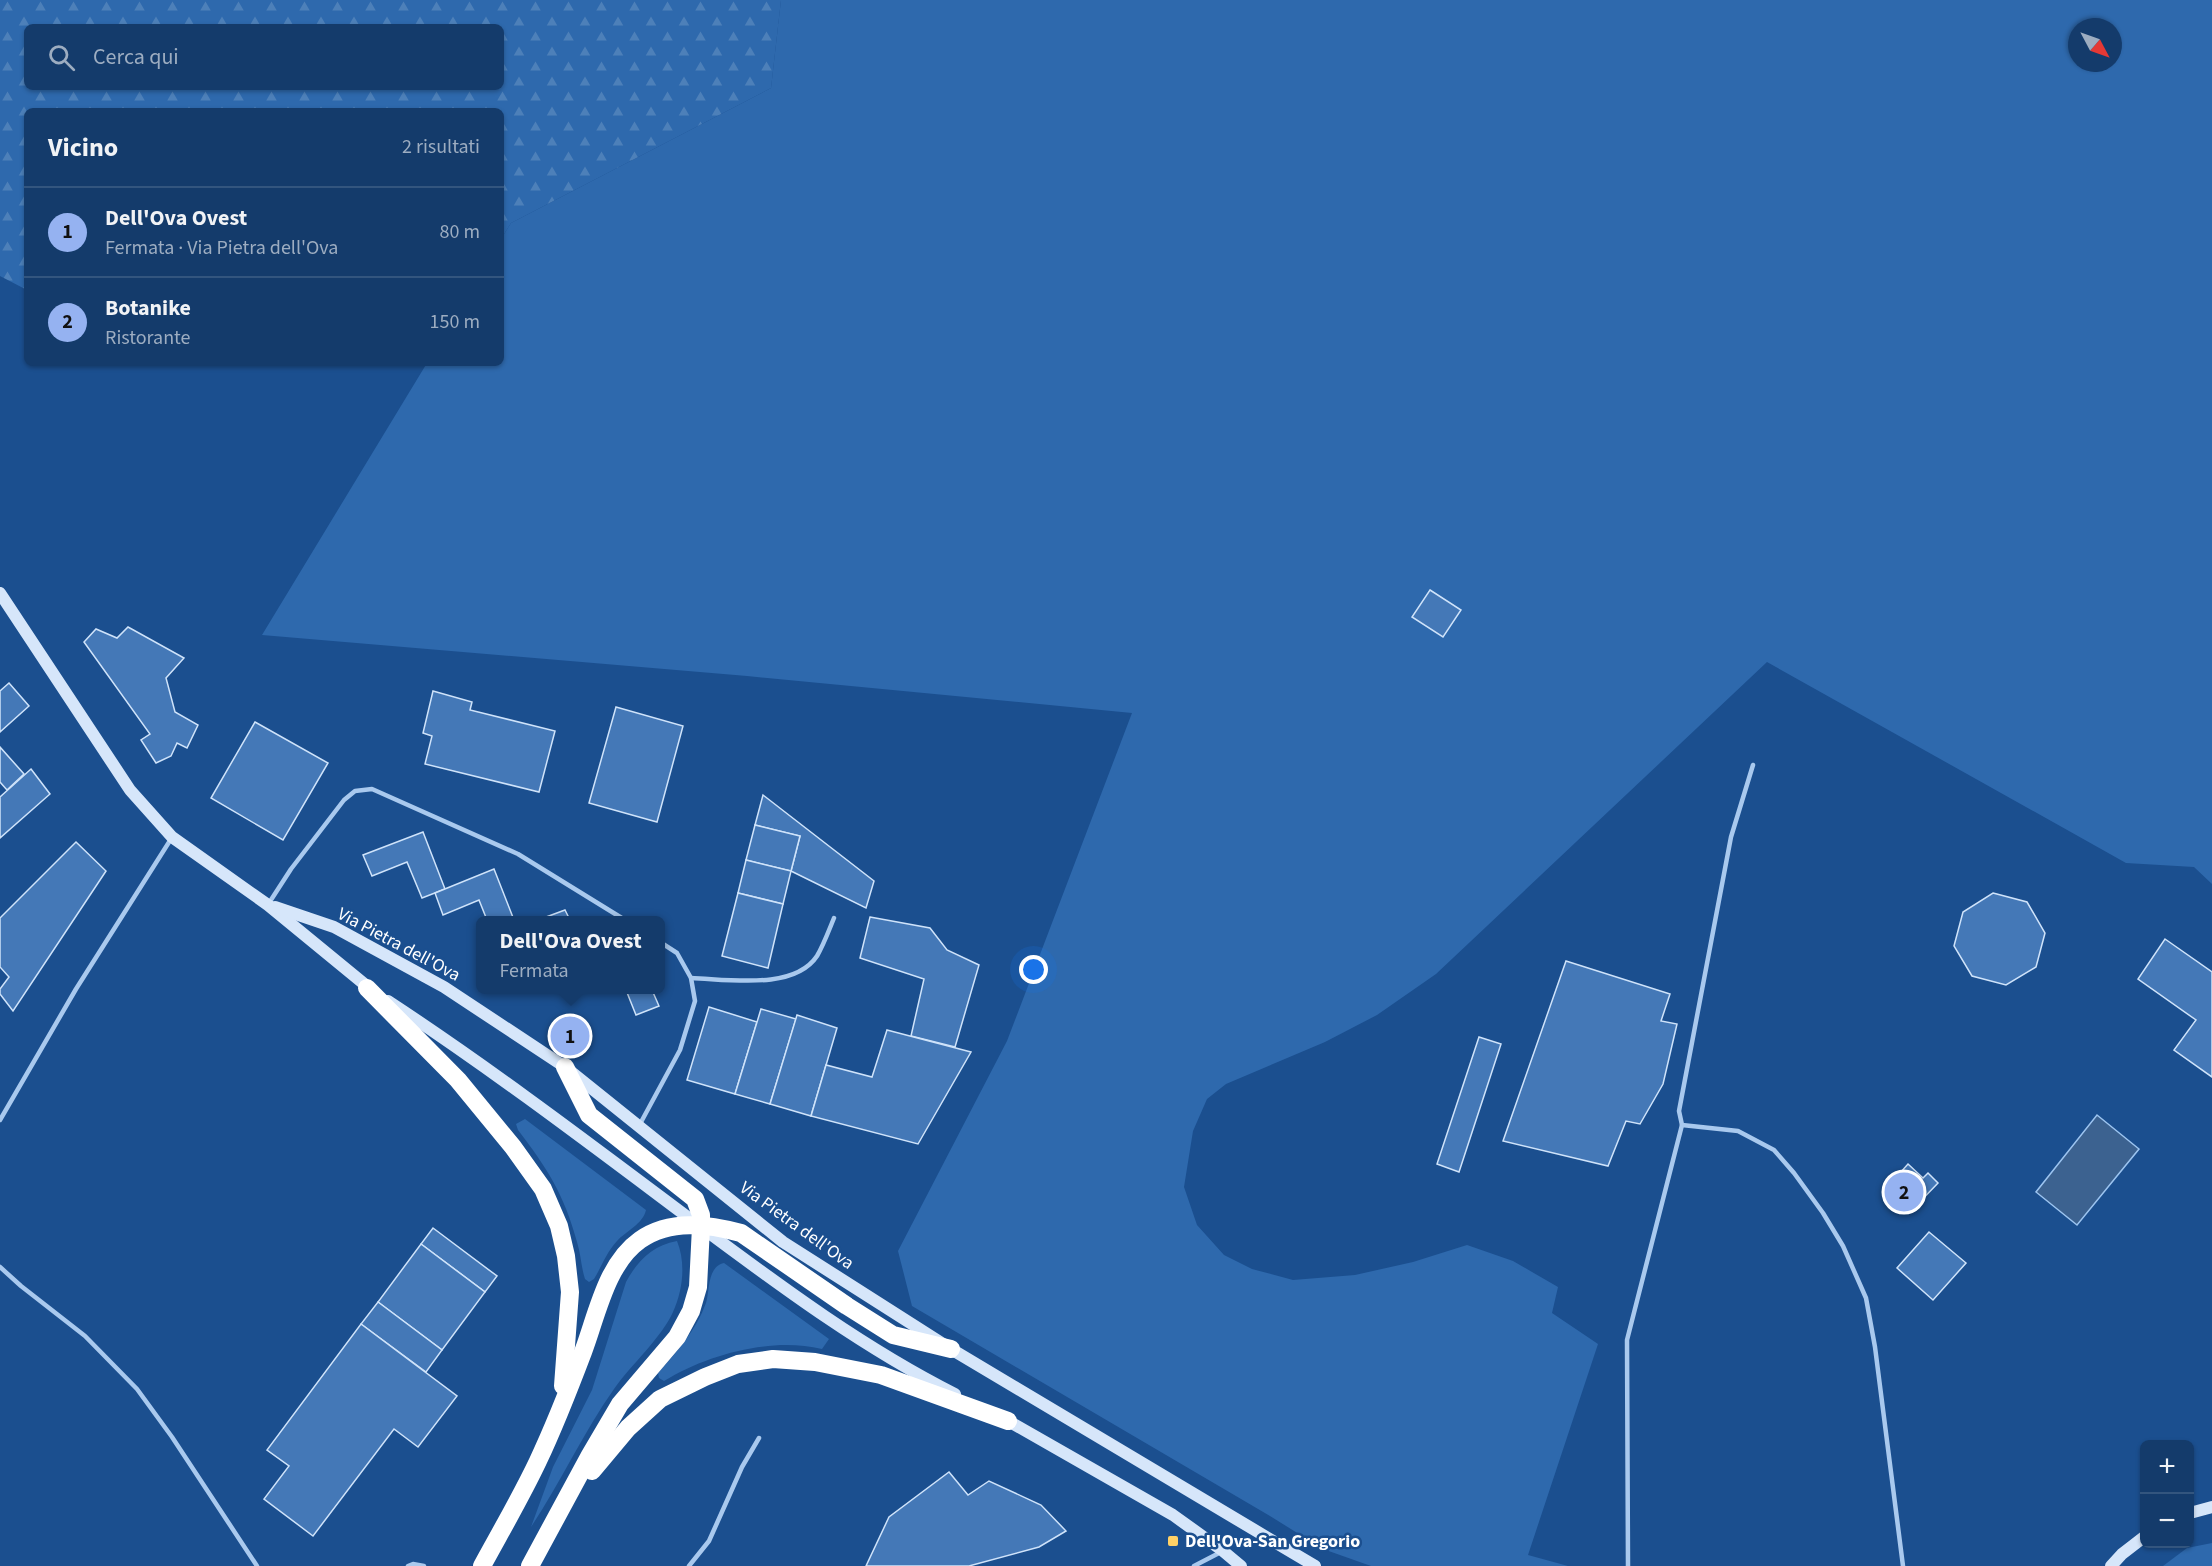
<!DOCTYPE html>
<html lang="it">
<head>
<meta charset="utf-8">
<style>
	body { margin:0; font-family:"Source Sans 3",sans-serif; background:#214673; color:#f1f3f6 }
	.controls { position:absolute; right:18px; bottom:18px; display:grid; overflow:hidden; border-radius:9px; box-shadow:0 2px 4px #0004 }
	.controls button { width:54px; height:54px; display:grid; place-items:center; padding:0; border:0; border-bottom:2px solid #33557e; background:#143b6b; color:#f1f3f6; font:30px sans-serif }
	.compass { position:absolute; left:2068px; top:18px; width:54px; height:54px; border-radius:50%; background:#143b6b; box-shadow:0 2px 4px #0004; rotate:131deg }
	.you { position:absolute; left:1034px; top:970px; width:21px; height:21px; margin:-15px; border:4px solid #fff; border-radius:50%; background:#1a73e8; box-shadow:0 0 0 9px #1a73e833 }
	.badge { display:grid; place-items:center; width:39px; height:39px; border-radius:50%; background:#95b2f1; color:#111; font-size:20px; font-weight:700 }
	.pin { position:absolute; translate:-50% -50%; border:3px solid #fff; box-shadow:0 2px 6px #0006 }
	.popup { position:absolute; left:476px; top:916px; width:189px; height:78px; box-sizing:border-box; display:grid; place-content:center; border-radius:9px; background:#143b6b; filter:drop-shadow(0 2px 4px #0005); font-size:20px; white-space:nowrap; color:#9dadc1 }
	.popup b { font-size:22px; color:#f1f3f6 }
	.popup::after { content:''; position:absolute; left:50%; top:100%; margin-left:-12px; border:12px solid transparent; border-top-color:#143b6b }
	.list { margin:0; padding:0; list-style:none }
	h2 { display:flex; justify-content:space-between; align-items:center; height:78px; margin:0; padding:0 24px; font-size:26px }
	h2 small { font-size:20px; font-weight:400; color:#9dadc1 }
	.list li { display:grid; grid-template-columns:39px 1fr auto; gap:18px; align-items:center; box-sizing:border-box; height:90px; padding:0 24px; border-top:2px solid #33557e }
	.list b { display:block; font-size:22px; white-space:nowrap }
	.list p { margin:0; font-size:20px; white-space:nowrap; color:#9dadc1 }
	.list em { font-size:20px; font-style:normal; color:#9dadc1 }
	.icon { flex:none; width:33px; height:33px; fill:none; stroke:currentColor; stroke-width:2; stroke-linecap:round; stroke-linejoin:round }
	.map { position:relative; flex:none; width:2212px; height:1566px; overflow:hidden }
	.search { position:absolute; background:#143b6b; box-shadow:0 2px 4px #0004; left:24px; top:24px; width:480px; height:66px; display:flex; align-items:center; gap:15px; box-sizing:border-box; padding:0 21px; border-radius:9px; color:#9dadc1; font-size:22px }
	.panel { position:absolute; background:#143b6b; box-shadow:0 2px 4px #0004; left:24px; top:108px; width:480px; height:258px; border-radius:9px }
	.map>svg:first-child { display:block }
</style>
</head>
<body>
<div class="map">
<svg width="2212" height="1566" viewBox="0 0 2212 1566">
	<defs>
		<pattern id="forest-firs" width="22" height="20" patternUnits="userSpaceOnUse" patternTransform="scale(1.5)"><rect width="22" height="20" fill="#2e69ad"/><path d="M5 1l3.5 6h-7zM16 11l3.5 6h-7z" fill="#4d80b9"/></pattern>
	</defs>
	<rect width="100%" height="100%" fill="#1b4f8f"/>
	<g fill="#2e69ad" fill-rule="evenodd">
		<path d="M781,0H2212V884L2194,867L2126,863L1767,662L1436,974L1377,1015L1325,1042L1226,1084L1207,1099L1193,1131L1184,1187L1197,1225L1224,1255L1252,1269L1293,1280L1355,1275L1413,1262L1467,1245L1513,1261L1558,1287L1552,1313L1598,1344L1528,1555L1568,1566H1371L1323,1549L1270,1516L912,1306L898,1251L1007,1041L1132,713L747,676L262,635L427,363H501V239L511,223L771,88ZM2077,27H2113V63H2077Z"/>
		<path d="M525,1119L646,1210C643,1224 626,1231 617,1241C606,1253 602,1266 594,1279L589,1282L585,1279C581,1267 581,1254 577,1242C564,1194 547,1168 518,1130L516,1124Z"/>
		<path d="M677,1241C686,1263 683,1290 673,1312C662,1337 631,1365 614,1389C583,1433 561,1482 531,1527L553,1467L592,1390L626,1282C638,1260 652,1246 677,1241Z"/>
		<path d="M724,1263L829,1339L822,1349C771,1337 708,1354 664,1381L659,1378L658,1373C677,1352 696,1330 706,1303C710,1290 707,1267 724,1263Z"/>
		<path d="M2212,1543V1566H2163L2187,1548Z"/>
	</g>
	<path fill="url(#forest-firs)" fill-rule="evenodd" d="M0,0H781L771,88L511,223L501,239V111H27V290L0,276ZM27,27H501V87H27Z"/>
	<path fill="#3c6290" stroke="#9cc4f0" stroke-width="1.5" d="M2097,1115L2139,1149L2077,1225L2036,1192Z"/>
	<g fill="#4478b7" stroke="#cfe3fa" stroke-width="1.5">
		<path d="M1430,590L1461,610L1443,637L1412,617Z"/>
		<path d="M128,627L184,658L166,678L175,712L198,725L187,748L177,743L171,756L156,763L141,740L150,734L84,642L96,629L117,638Z"/>
		<path d="M9,683L29,706L0,732V691Z"/>
		<path d="M433,691L472,702L470,710L555,731L539,792L425,764L432,736L423,733Z"/>
		<path d="M616,707L683,726L657,822L589,803Z"/>
		<path d="M255,722L328,763L283,840L211,798Z"/>
		<path d="M0,747L24,774L7,790L0,782Z"/>
		<path d="M31,769L50,794L0,838V797Z"/>
		<path d="M763,795L874,881L866,908L791,871L800,836L755,825Z"/>
		<path d="M755,825L800,836L791,871L746,860Z"/>
		<path d="M423,832L445,889L422,898L407,862L372,876L363,855Z"/>
		<path d="M76,842L106,871L13,1011L0,994V989L9,977L0,967V918Z"/>
		<path d="M746,860L791,871L783,904L738,893Z"/>
		<path d="M494,869L514,920H487L479,900L443,915L435,893Z"/>
		<path d="M738,893L783,904L768,968L722,956Z"/>
		<path d="M1993,893L2027,902L2045,933L2036,967L2006,985L1972,976L1954,946L1963,912Z"/>
		<path d="M565,910L570,920H538Z"/>
		<path d="M870,917L930,928L947,950L979,965L955,1047L911,1036L924,979L860,958Z"/>
		<path d="M2165,939L2212,972V1077L2174,1050L2196,1020L2138,979Z"/>
		<path d="M1566,961L1670,994L1661,1021L1677,1024L1663,1084L1640,1124L1626,1121L1608,1166L1503,1141Z"/>
		<path d="M626,990H652L659,1006L636,1015Z"/>
		<path d="M709,1007L757,1022L735,1094L687,1080Z"/>
		<path d="M761,1009L796,1019L770,1104L735,1094Z"/>
		<path d="M797,1015L837,1028L811,1116L770,1104Z"/>
		<path d="M887,1030L971,1052L918,1144L811,1116L826,1065L872,1077Z"/>
		<path d="M1479,1037L1501,1044L1459,1172L1437,1164Z"/>
		<path d="M1908,1164L1923,1178L1928,1173L1938,1183L1914,1208L1910,1204L1903,1211L1883,1192Z"/>
		<path d="M433,1228L497,1276L485,1292L421,1244Z"/>
		<path d="M1929,1232L1966,1263L1933,1300L1897,1268Z"/>
		<path d="M421,1244L485,1292L442,1350L378,1302Z"/>
		<path d="M378,1302L442,1350L426,1372L361,1324Z"/>
		<path d="M361,1324L457,1396L418,1447L394,1429L313,1536L264,1499L289,1466L267,1450Z"/>
		<path d="M949,1472L968,1495L989,1481L1041,1505L1066,1531L1039,1547L969,1566H866L889,1517Z"/>
	</g>
	<g fill="none" stroke-linecap="round" stroke-linejoin="round">
		<g stroke="#a9c9ee" stroke-width="4.5">
			<path d="M1753,765L1731,837L1679,1111L1682,1125L1738,1131L1774,1150L1794,1173L1823,1213L1843,1246L1866,1298L1875,1347L1903,1566"/>
			<path d="M269,903L291,869L344,800L355,791L372,789L518,854L625,920"/>
			<path d="M691,978C727,979 794,991 817,956C824,944 829,930 834,918"/>
			<path d="M0,1120L76,989L171,839"/>
			<path d="M640,1124L680,1050L695,1001L691,978L677,953L660,942"/>
			<path d="M0,1267L21,1286L85,1336L137,1389L172,1437L257,1566"/>
			<path d="M408,1566L413,1564L424,1566"/>
			<path d="M689,1566L709,1541L742,1467L759,1438"/>
			<path d="M1194,1566L1221,1552"/>
			<path d="M1628,1566L1627,1340L1682,1125"/>
		</g>
		<g stroke="#d6e6fa" stroke-width="12">
			<path d="M0,593L130,790L172,837L268,905L374,992"/>
			<path d="M275,907L334,927L444,987L565,1067L783,1242L951,1349L1315,1566"/>
			<path d="M388,1001C496,1072 598,1150 701,1227C783,1288 864,1348 955,1394"/>
			<path d="M1003,1418L1173,1515L1223,1551L1241,1566"/>
			<path d="M2190,1513L2212,1507"/>
			<path d="M2111,1566L2122,1554L2144,1537"/>
		</g>
		<g stroke="#fff" stroke-width="18">
			<path d="M367,988L458,1080L513,1147L543,1189L559,1226L566,1256L570,1292L563,1386"/>
			<path d="M592,1471L628,1428L660,1399L705,1377L738,1364L773,1359L815,1362L881,1375L1008,1421"/>
			<path d="M482,1566C501,1531 521,1497 538,1461C555,1425 569,1389 583,1352C597,1315 606,1264 640,1240C670,1219 708,1224 741,1233L847,1306L893,1335L951,1349"/>
			<path d="M530,1566L590,1455L620,1404L677,1337L691,1311L698,1287L701,1227V1215L695,1199L589,1115L565,1067"/>
		</g>
	</g>
	<rect fill="#ffd166" stroke="#1b4f8f" stroke-width="2" x="1167" y="1535" width="12" height="12" rx="3"/>
	<g text-anchor="middle" stroke-width="5" stroke-linejoin="round" paint-order="stroke">
		<g font-size="18" fill="#fff" stroke="#1b4f8f">
			<text transform="translate(399 944) rotate(28)" y="6">Via Pietra dell'Ova</text>
			<text transform="translate(797 1225) rotate(36)" y="6">Via Pietra dell'Ova</text>
		</g>
		<g font-size="18" font-weight="bold" fill="#fff" stroke="#1b4f8f" text-anchor="start">
			<text x="1185" y="1547">Dell'Ova-San Gregorio</text>
		</g>
	</g>
</svg>
<div class="controls">
<button>+</button>
<button>−</button>
</div>
<svg class="compass" viewBox="-18 -18 36 36"><path d="M0-13l5 13h-10z" fill="#e53935"/><path d="M0 13l5-13h-10z" fill="#9dadc1"/></svg>
<div class="you"></div>
<div class="pin badge" style="left:570px;top:1036px">1</div>
<div class="popup"><b>Dell'Ova Ovest</b>Fermata</div>
<div class="pin badge" style="left:1904px;top:1192px">2</div>
<div class="search"><svg class="icon" aria-label="search" viewBox="0 0 24 24"><circle cx="10" cy="10" r="6"/><path d="M15 15l6 6"/></svg>Cerca qui</div>
<section class="panel">
<h2>Vicino<small>2 risultati</small></h2>
<ul class="list">
<li><span class="badge">1</span><div><b>Dell'Ova Ovest</b><p>Fermata · Via Pietra dell'Ova</p></div><em>80 m</em></li>
<li><span class="badge">2</span><div><b>Botanike</b><p>Ristorante</p></div><em>150 m</em></li>
</ul>
</section>
</div>
</body>
</html>
